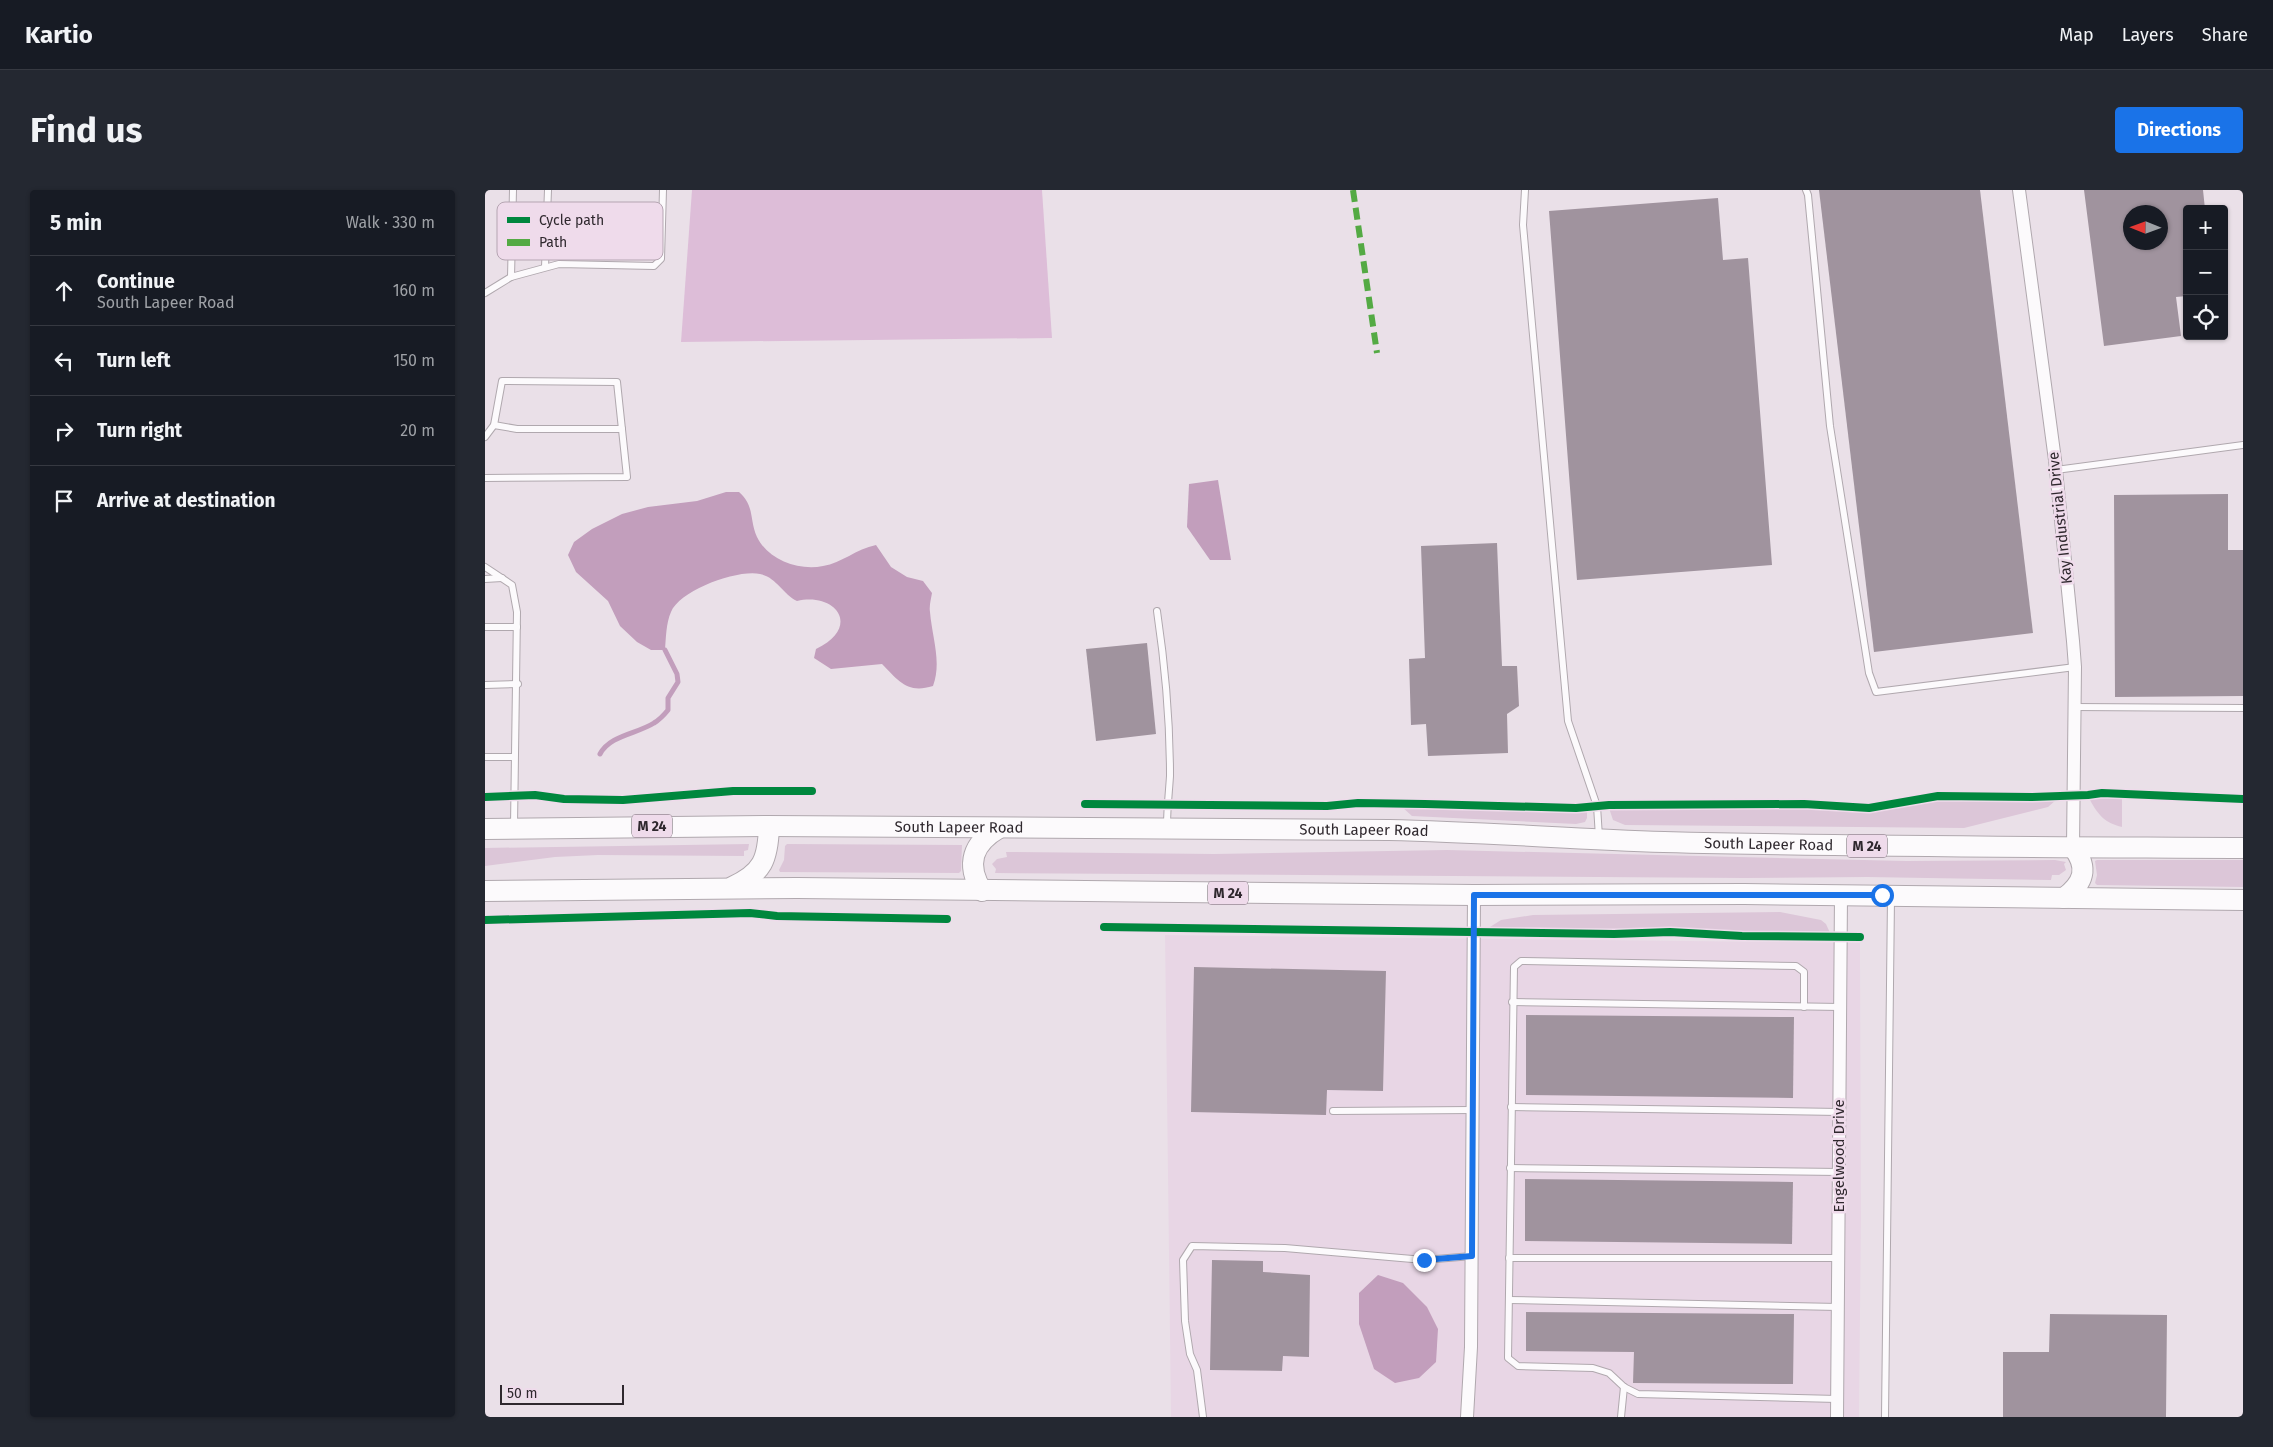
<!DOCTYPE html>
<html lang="en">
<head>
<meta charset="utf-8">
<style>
	body { margin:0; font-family:"Fira Sans",sans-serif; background:#242831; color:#f1f3f6 }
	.controls { position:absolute; right:15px; top:15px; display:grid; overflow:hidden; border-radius:5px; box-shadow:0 1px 4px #0004 }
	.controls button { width:45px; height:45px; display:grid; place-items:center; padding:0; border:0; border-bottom:1px solid #363941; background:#171b24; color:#f1f3f6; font:25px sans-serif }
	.compass { position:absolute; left:1638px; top:15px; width:45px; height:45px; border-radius:50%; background:#171b24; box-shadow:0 1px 4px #0004; rotate:271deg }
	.scale { position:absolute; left:15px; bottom:12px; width:124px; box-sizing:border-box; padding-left:5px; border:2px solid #2f282e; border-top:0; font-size:14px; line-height:18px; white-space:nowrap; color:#2f282e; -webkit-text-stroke:4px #efdbeb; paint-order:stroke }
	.stop { position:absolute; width:15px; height:15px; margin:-11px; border:4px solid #1a73e8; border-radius:50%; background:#fff }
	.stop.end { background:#1a73e8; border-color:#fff; box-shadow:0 1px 5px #0008 }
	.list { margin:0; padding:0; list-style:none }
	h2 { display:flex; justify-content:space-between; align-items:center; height:65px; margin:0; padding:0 20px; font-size:21px }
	h2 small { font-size:16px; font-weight:400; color:#9ea1a6 }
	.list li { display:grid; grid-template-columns:32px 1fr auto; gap:15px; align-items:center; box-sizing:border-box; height:70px; padding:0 20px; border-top:1px solid #363941 }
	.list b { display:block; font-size:19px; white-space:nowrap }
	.list p { margin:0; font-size:16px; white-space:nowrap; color:#9ea1a6 }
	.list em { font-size:16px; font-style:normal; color:#9ea1a6 }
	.icon { flex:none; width:28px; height:28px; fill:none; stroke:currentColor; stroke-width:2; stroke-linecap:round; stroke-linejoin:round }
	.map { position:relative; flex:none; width:1758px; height:1227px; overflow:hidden; border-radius:5px }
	header { display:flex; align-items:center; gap:30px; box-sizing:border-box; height:70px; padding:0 25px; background:#171b24; border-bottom:1px solid #363941 }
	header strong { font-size:24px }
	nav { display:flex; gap:28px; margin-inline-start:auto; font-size:18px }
	.intro { display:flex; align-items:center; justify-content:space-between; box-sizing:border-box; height:120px; padding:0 30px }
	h1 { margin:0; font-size:35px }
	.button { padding:12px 22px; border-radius:5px; background:#1a73e8; color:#fff; font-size:18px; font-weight:700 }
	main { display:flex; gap:30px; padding:0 30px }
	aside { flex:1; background:#171b24; border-radius:5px; box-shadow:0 1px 4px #0004 }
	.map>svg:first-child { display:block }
</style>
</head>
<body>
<header>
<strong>Kartio</strong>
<nav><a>Map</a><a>Layers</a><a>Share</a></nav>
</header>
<div class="intro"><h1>Find us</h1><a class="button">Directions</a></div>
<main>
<aside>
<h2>5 min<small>Walk · 330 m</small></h2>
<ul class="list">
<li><svg class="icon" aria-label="ahead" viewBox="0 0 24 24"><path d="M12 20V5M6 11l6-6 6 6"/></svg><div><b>Continue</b><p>South Lapeer Road</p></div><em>160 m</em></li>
<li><svg class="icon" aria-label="left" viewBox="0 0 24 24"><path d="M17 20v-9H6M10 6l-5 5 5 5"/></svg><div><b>Turn left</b></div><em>150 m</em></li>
<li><svg class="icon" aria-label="right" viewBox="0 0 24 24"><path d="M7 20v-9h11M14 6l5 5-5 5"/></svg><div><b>Turn right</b></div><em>20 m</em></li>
<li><svg class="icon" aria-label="arrive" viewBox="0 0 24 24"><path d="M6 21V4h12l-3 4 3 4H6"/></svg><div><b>Arrive at destination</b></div></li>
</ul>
</aside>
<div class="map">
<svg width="1758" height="1227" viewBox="0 0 1758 1227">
	<rect width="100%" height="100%" fill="#eae0e8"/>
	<path fill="#e8d6e5" d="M680,745L1375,753L1376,1028L1374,1227H686Z"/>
	<g fill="#dcc6d8">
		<path d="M1613,607L1637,608V637C1620,633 1613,625 1605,610Z"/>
		<path d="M1472,608L1571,610L1563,617L1479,638L1140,635L1128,630L1124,618H1313L1386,622L1429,612Z"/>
		<path d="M917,617L1091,621L1102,619V628L1100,632L1091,634L927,626Z"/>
		<path d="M264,654L263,660L259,661V666L113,665L70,667L0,676V658Z"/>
		<path d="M302,654L477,655L476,681L474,683L295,682L294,680L299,670L300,656Z"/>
		<path d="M962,660L1421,671L1570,670L1581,672L1579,674L1581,680L1574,685H1567L1566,690L1382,687L1259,688L510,683L511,679L507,674L512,669L522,667L521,662L729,664Z"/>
		<path d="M1612,670H1758V697L1612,695L1610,693L1612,685L1610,671Z"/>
		<path d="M1295,722L1336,730L1341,734L1345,743L1005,737L1016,730L1048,725Z"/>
	</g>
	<path fill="#ddbdd8" d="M207,0H557L567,148L196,152Z"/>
	<g fill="#c29ebc">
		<path d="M733,290L746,370H725L702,337L704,294Z"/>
		<path d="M241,302H254C270,316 264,329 272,347C283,370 314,381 338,376C357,373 371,359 391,355L406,377L422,387L438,391L447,403C446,409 444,416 445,422C447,447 457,472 448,496C422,504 414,491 397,474L346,479L329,468L331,459C377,437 351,402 312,411C298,404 291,387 275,384C253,379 195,400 186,422C181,433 181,448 180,460H166L152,452L135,436L123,411L91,382L83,365L89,352L107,339L137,324L163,317L212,311Z"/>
		<path d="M893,1085L918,1093L942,1117L953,1139L951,1172L934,1188L910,1193L889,1179L874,1134V1103Z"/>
	</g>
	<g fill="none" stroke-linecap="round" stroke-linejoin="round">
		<path stroke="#c29ebc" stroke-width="5" d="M115,564C125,545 152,544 169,533C174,530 179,525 183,520V508L193,492L192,484L180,460"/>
	</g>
	<g fill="#a0939e" fill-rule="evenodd">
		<path d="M1334,0H1495L1548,443L1389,462Z"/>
		<path d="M1599,0H1718L1720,19H1702V59H1698L1702,106L1691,107L1696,146L1619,156ZM1646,22H1676V52H1646Z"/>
		<path d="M1233,8L1238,70L1263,68L1287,375L1092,390L1064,21Z"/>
		<path d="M1743,304V360H1758V506L1630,507L1629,305Z"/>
		<path d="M1012,353L1017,476H1032L1034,516L1022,524L1023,563L943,566L941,534L926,535L924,469L940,468L936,356Z"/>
		<path d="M662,453L671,544L611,551L601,459Z"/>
		<path d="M709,777L901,781L898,901L842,900L841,925L706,922Z"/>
		<path d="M1041,825L1309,827L1308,908L1041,905Z"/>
		<path d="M1040,989L1308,992L1307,1054L1040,1051Z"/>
		<path d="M727,1070L778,1071V1082L825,1085L824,1167L798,1166L797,1181L725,1180Z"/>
		<path d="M1041,1122L1309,1124L1308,1194L1148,1193L1149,1162L1041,1161Z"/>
		<path d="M1565,1124L1682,1125L1681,1227H1518V1162H1564Z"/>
	</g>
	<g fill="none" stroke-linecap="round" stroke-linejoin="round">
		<g stroke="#b0a8ae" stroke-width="8">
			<g id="service">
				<path d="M1040,0L1038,35L1083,531L1112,616L1114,647"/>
				<path d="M1321,0L1323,5L1345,236L1384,483L1391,502L1590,477"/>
				<path d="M60,77L63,0"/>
				<path d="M26,87L28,0"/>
				<path d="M0,103L26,87L74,74L169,76L176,69L178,0"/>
				<path d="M9,235L32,239H137"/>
				<path d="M0,247L9,235L17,191L132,192L142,287L0,288"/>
				<path d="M1571,280L1758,255"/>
				<path d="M0,377L27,395L32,422L29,636"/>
				<path d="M0,389L17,388"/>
				<path d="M672,421C680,475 685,530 685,586C684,602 682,619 682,636"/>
				<path d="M0,437H32"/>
				<path d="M0,495L33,494"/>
				<path d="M1589,517L1758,518"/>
				<path d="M0,567H29"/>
				<path d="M1027,812L1355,817"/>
				<path d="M1319,817V782L1311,776L1036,771L1029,777L1023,1168L1033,1176L1108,1178L1124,1183L1139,1197L1153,1204L1352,1209"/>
				<path d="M1026,917L1354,922"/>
				<path d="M848,921L988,920"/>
				<path d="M1025,978L1354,982"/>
				<path d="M1024,1068H1353"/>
				<path d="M1024,1110L1353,1117"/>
				<path d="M718,1227L712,1180L705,1164L700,1131L698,1070L707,1056L800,1058L939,1070L987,1066"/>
				<path d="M1136,1227L1139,1197"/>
				<path d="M1400,1227L1406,708"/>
			</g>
		</g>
		<g stroke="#b0a8ae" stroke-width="14">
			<g id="minor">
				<path d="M1534,0L1570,270L1588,451L1590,477L1588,657"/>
				<path d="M982,1227L986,1157L989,705"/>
				<path d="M1352,1227L1356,705"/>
			</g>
		</g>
		<g stroke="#b0a8ae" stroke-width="22">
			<g id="primary">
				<path id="s1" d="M0,639L284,636L904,640C996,642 1087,649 1179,652C1372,657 1565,657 1758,658"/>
				<path d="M247,697C278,683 283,669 284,636"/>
				<path d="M0,701L312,698L989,705L1259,704L1758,710"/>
				<path d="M497,701C480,674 488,653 514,638"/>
				<path d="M1579,708C1599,693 1604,678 1588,657"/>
			</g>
		</g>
		<use href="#service" stroke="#fcfafc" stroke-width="6"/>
		<use href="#minor" stroke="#fcfafc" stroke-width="12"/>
		<use href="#primary" stroke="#fcfafc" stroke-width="20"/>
		<path stroke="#54aa44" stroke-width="6" stroke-dasharray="12 6" stroke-linecap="butt" d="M868,0L892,163"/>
		<g stroke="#efdbeb" stroke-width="11">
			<g id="cycleway">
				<path d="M0,607L50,605L79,609L138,610L248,601H327"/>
				<path d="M600,614L842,616L873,613L940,614L1091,618L1124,615L1319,614L1384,618L1453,606L1547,607L1603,605L1617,603L1758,609"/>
				<path d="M0,730L265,723L292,726L462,729"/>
				<path d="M619,737L1129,744L1185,742L1257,746L1375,747"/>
			</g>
		</g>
		<use href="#cycleway" stroke="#00873e" stroke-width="8"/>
	</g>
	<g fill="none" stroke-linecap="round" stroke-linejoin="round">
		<path stroke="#1a73e8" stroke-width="6" d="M939,1070L987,1066L989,705H1397"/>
	</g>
	<g text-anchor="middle" stroke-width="5" stroke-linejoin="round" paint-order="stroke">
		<g fill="#efdbeb" stroke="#695e67" stroke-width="1">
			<rect x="147" y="624.5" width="40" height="23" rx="4"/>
			<rect x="1362" y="644.5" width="40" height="23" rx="4"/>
			<rect x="723" y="691.5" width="40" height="23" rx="4"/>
		</g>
		<g font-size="14" font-weight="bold" fill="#2f282e">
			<text x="167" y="641">M 24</text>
			<text x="1382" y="661">M 24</text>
			<text x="743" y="708">M 24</text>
		</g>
		<g font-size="15" fill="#2f282e" stroke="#efdbeb">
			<text transform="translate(1575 328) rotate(-96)" y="5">Kay Industrial Drive</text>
			<text dy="5" stroke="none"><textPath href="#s1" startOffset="474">South Lapeer Road</textPath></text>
			<text dy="5" stroke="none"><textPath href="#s1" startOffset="879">South Lapeer Road</textPath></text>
			<text dy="5" stroke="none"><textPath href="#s1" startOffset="1284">South Lapeer Road</textPath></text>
			<text transform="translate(1354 966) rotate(-90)" y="5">Engelwood Drive</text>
		</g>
	</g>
	<rect x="12" y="12" width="166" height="58" rx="8" fill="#efdbeb" stroke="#b5a5b2" stroke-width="1"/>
	<rect x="22" y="27" width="23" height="6" fill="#00873e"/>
	<rect x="22" y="49" width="23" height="7" fill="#54aa44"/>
	<g font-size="14" fill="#2f282e">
		<text x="54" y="35">Cycle path</text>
		<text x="54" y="57">Path</text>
	</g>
</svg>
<div class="controls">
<button>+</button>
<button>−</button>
<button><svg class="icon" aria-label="locate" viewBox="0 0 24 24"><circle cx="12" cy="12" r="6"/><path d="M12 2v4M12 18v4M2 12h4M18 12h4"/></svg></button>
</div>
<svg class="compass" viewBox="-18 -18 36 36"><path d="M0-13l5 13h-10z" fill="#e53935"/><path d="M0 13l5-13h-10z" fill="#9ea1a6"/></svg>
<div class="scale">50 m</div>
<div class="stop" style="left:1397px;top:705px"></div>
<div class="stop end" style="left:939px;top:1070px"></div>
</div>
</main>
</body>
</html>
